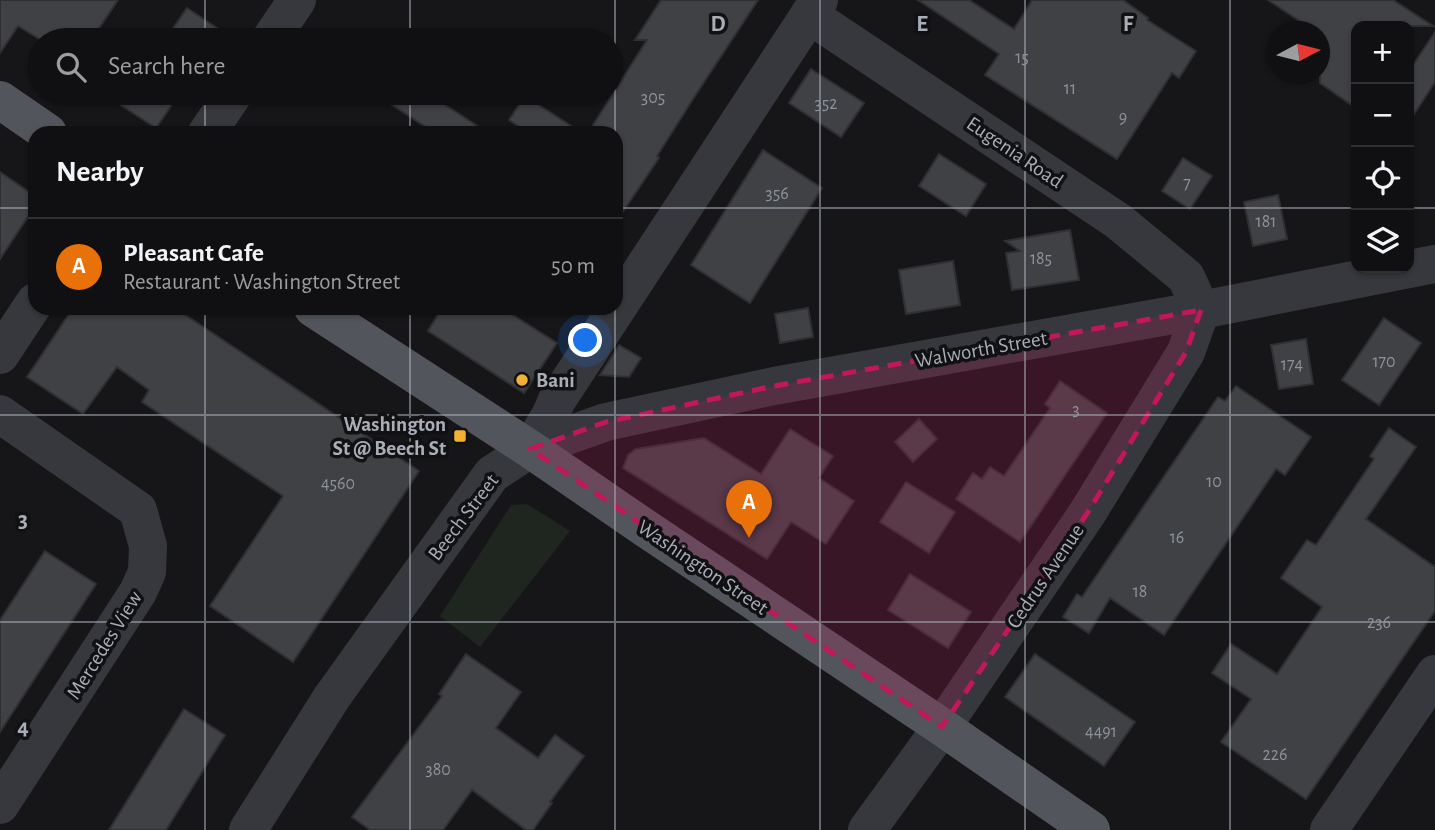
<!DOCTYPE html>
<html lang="en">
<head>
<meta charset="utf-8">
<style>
	body { margin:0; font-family:"Alegreya Sans",sans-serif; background:#19191b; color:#f1f3f6 }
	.controls { position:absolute; right:21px; top:21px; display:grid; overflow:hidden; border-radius:14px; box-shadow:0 2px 5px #0004 }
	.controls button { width:63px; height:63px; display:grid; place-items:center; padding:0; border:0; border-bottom:2px solid #303032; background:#101012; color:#f1f3f6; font:35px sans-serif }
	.compass { position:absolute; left:1267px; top:21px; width:63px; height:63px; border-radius:50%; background:#101012; box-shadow:0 2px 5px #0004; rotate:83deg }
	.you { position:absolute; left:586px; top:341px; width:24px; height:24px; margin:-18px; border:5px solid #fff; border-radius:50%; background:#1a73e8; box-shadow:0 0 0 10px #1a73e833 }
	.badge { display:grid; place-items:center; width:46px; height:46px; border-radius:50%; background:#2563eb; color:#fff; font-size:23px; font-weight:700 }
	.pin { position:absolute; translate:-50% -58px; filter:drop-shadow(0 2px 4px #0008) }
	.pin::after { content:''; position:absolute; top:37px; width:24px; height:21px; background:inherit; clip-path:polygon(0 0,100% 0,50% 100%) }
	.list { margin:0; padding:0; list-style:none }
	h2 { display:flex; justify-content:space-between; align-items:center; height:91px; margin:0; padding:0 28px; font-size:30px }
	h2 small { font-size:23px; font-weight:400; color:#9c9d9f }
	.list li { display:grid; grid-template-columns:46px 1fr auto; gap:21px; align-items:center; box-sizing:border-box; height:98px; padding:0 28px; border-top:2px solid #303032 }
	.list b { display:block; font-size:26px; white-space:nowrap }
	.list p { margin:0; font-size:23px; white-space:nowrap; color:#9c9d9f }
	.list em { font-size:23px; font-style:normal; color:#9c9d9f }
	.icon { flex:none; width:38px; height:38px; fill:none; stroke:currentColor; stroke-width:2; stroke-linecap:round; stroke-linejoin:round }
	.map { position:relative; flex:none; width:1435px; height:830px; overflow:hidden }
	.search { position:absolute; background:#101012; box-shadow:0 2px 5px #0004; left:28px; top:28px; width:595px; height:77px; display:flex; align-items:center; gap:18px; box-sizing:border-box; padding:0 24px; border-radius:38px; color:#9c9d9f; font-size:26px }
	.panel { position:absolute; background:#101012; box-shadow:0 2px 5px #0004; left:28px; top:126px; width:595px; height:189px; border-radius:21px }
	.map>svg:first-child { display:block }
</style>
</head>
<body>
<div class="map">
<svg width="1435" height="830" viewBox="0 0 1435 830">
	<rect width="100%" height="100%" fill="#161618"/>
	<path fill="#1e261f" d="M527,504L570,531L480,647L440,616L511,505Z"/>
	<g fill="#404145" stroke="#303034" stroke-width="2">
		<path d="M0,0H118L91,40H41L18,26L0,53Z"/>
		<path d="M661,0H758L693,99L657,156L659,158L616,222V133H588L647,40H635Z"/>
		<path d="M918,0H969L1014,29L1032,0H1123L1148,18L1147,20L1196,51L1179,78L1172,73L1117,159L985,75L999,54Z"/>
		<path d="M1268,0H1393L1433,26H1356V108L1320,83V32H1316Z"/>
		<path d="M187,8L235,40H165Z"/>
		<path d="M1435,32V82L1409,122V71Z"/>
		<path d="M811,69L864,103L841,137L789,103Z"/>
		<path d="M102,93H180L156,128Z"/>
		<path d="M374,93H427L488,133H435Z"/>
		<path d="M525,96L582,133H529L509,120Z"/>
		<path d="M763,150L822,188L750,303L691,265Z"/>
		<path d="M939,154L986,184L966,216L919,186Z"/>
		<path d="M1183,158L1212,176L1190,209L1162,191Z"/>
		<path d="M0,172L35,196V206L0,259Z"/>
		<path d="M1278,195L1287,239L1253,246L1244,202Z"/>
		<path d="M1070,230L1079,280L1012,290L1006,253L1020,251L1005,241Z"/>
		<path d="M953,261L960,305L906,314L899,270Z"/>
		<path d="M73,308H175L419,471L293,662L210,606L283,496L142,402L149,390L117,367L83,414L27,377Z"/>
		<path d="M442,308H502L557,343L524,393L428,331Z"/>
		<path d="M808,308L813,337L780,343L775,314Z"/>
		<path d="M1384,318L1421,343L1379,405L1342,380Z"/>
		<path d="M1306,339L1313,384L1279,389L1271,345Z"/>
		<path d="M619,345L641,358L629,377L600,375Z"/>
		<path d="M1060,381L1107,413L1020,542L956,499L973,473L982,479L990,467L1004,476L1050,408L1045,404Z"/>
		<path d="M1236,386L1311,437L1285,475L1276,469L1164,635L1110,598L1089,633L1063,617L1077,594L1082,597L1218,397L1225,401Z"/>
		<path d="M919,419L937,439L913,462L895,442Z"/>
		<path d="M1389,428L1416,447L1366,519L1435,567V611L1306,799L1221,742L1251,699L1212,673L1231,644L1277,674L1322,607L1281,578L1307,540L1316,545L1374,459L1370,456Z"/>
		<path d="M790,429L833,456L819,478L854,501L826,544L791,522L767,559L623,468L628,455L636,449L704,438L761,474Z"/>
		<path d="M906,482L955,512L929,553L880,522Z"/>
		<path d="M45,551L96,584L0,732V620Z"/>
		<path d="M910,574L971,612L948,648L888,610Z"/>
		<path d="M466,654L521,692L496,728L538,758L555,735L584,756L550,802L552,803L533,830H526L472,790L443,830H370L352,817L442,696L439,694Z"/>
		<path d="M1035,654L1135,722L1104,766L1005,697Z"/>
		<path d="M184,709L225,735L166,830H109Z"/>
	</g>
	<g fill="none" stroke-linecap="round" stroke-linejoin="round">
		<g stroke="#37383d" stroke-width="38">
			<path d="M809,15L1118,221L1186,277L1201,310L1186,352L1088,512L942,727L867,830"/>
			<path d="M270,40L297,0"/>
			<path d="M207,133L234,93"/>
			<path d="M0,355L35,302"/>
			<path d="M0,414L138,510L148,546L147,572L138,592L0,805"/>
			<path d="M530,449L606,422L774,386L1201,310L1435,264"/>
			<path d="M248,830L332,697L492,474L530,449L550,416L557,400L819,0"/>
			<path d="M1329,830L1435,674"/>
		</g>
		<g stroke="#53555c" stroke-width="38">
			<path d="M0,100L48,133"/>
			<path d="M313,308L530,449L645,528L942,727L1091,830"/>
		</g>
	</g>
	<path fill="#c2185b" fill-opacity="0.2" stroke="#c2185b" stroke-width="5" stroke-dasharray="14 9" stroke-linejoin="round" d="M1201,310L1186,352L1088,512L942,727L530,449L606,422L774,386Z"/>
	<path fill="none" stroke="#a8adb8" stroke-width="2" stroke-opacity="0.55" d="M205,0V40M410,0V40M615,0V133M820,0V830M1025,0V830M1230,0V830M205,93V133M410,93V133M0,208H35M616,208H1356M1409,208H1435M205,308V830M410,308V830M615,308V830M0,415H1435M0,622H1435"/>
	<g fill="#f2b134" stroke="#111113" stroke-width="2.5">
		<circle cx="522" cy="380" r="7"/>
		<rect x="453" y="429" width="14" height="14" rx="3.5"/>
	</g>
	<g text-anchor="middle" stroke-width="7" stroke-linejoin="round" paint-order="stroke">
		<g font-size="18" fill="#8e929b">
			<text x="1022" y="63">15</text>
			<text x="1070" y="94">11</text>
			<text x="653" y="103">305</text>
			<text x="826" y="109">352</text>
			<text x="1123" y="123">9</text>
			<text x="1187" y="189">7</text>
			<text x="777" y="199">356</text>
			<text x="1266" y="227">181</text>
			<text x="1041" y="264">185</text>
			<text x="1384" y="367">170</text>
			<text x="1292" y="370">174</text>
			<text x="1076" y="415">3</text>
			<text x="1214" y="487">10</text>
			<text x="338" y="489">4560</text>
			<text x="1177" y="543">16</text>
			<text x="1140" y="597">18</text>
			<text x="1379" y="628">236</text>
			<text x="1101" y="737">4491</text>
			<text x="1275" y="760">226</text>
			<text x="438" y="775">380</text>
		</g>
		<g font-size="21" fill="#a8adb8" stroke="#111113">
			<text transform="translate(1015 152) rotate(34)" y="7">Eugenia Road</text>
			<text transform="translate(981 349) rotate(-10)" y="7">Walworth Street</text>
			<text transform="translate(463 517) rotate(-53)" y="7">Beech Street</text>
			<text transform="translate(703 567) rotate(34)" y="7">Washington Street</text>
			<text transform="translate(1045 576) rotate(-56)" y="7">Cedrus Avenue</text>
			<text transform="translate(104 645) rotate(-58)" y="7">Mercedes View</text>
		</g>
		<g font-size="21" font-weight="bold" fill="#a8adb8" stroke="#111113" text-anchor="start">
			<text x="536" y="387">Bani</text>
			<text x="446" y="431" text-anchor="end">Washington<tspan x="446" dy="24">St @ Beech St</tspan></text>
		</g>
	</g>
	<g font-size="23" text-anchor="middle" font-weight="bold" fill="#a8adb8" stroke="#111113" stroke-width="7" stroke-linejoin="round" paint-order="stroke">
		<text x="718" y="31">D</text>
		<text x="922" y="31">E</text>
		<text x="1128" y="31">F</text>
		<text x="23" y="527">3</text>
		<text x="23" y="734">4</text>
	</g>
</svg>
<div class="controls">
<button>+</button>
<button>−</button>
<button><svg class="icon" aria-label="locate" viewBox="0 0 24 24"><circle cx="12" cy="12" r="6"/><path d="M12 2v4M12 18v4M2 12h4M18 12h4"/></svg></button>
<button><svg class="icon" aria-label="layers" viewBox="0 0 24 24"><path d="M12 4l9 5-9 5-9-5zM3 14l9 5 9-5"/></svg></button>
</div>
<svg class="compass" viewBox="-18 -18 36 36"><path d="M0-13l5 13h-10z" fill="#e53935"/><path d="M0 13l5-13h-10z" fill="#9c9d9f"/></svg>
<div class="you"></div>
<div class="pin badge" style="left:749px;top:538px;background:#e8710a">A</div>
<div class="search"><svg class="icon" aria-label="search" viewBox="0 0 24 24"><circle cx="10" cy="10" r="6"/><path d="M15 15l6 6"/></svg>Search here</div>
<section class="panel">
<h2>Nearby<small></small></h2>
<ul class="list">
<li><span class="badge" style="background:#e8710a">A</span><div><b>Pleasant Cafe</b><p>Restaurant · Washington Street</p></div><em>50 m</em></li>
</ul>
</section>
</div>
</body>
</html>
